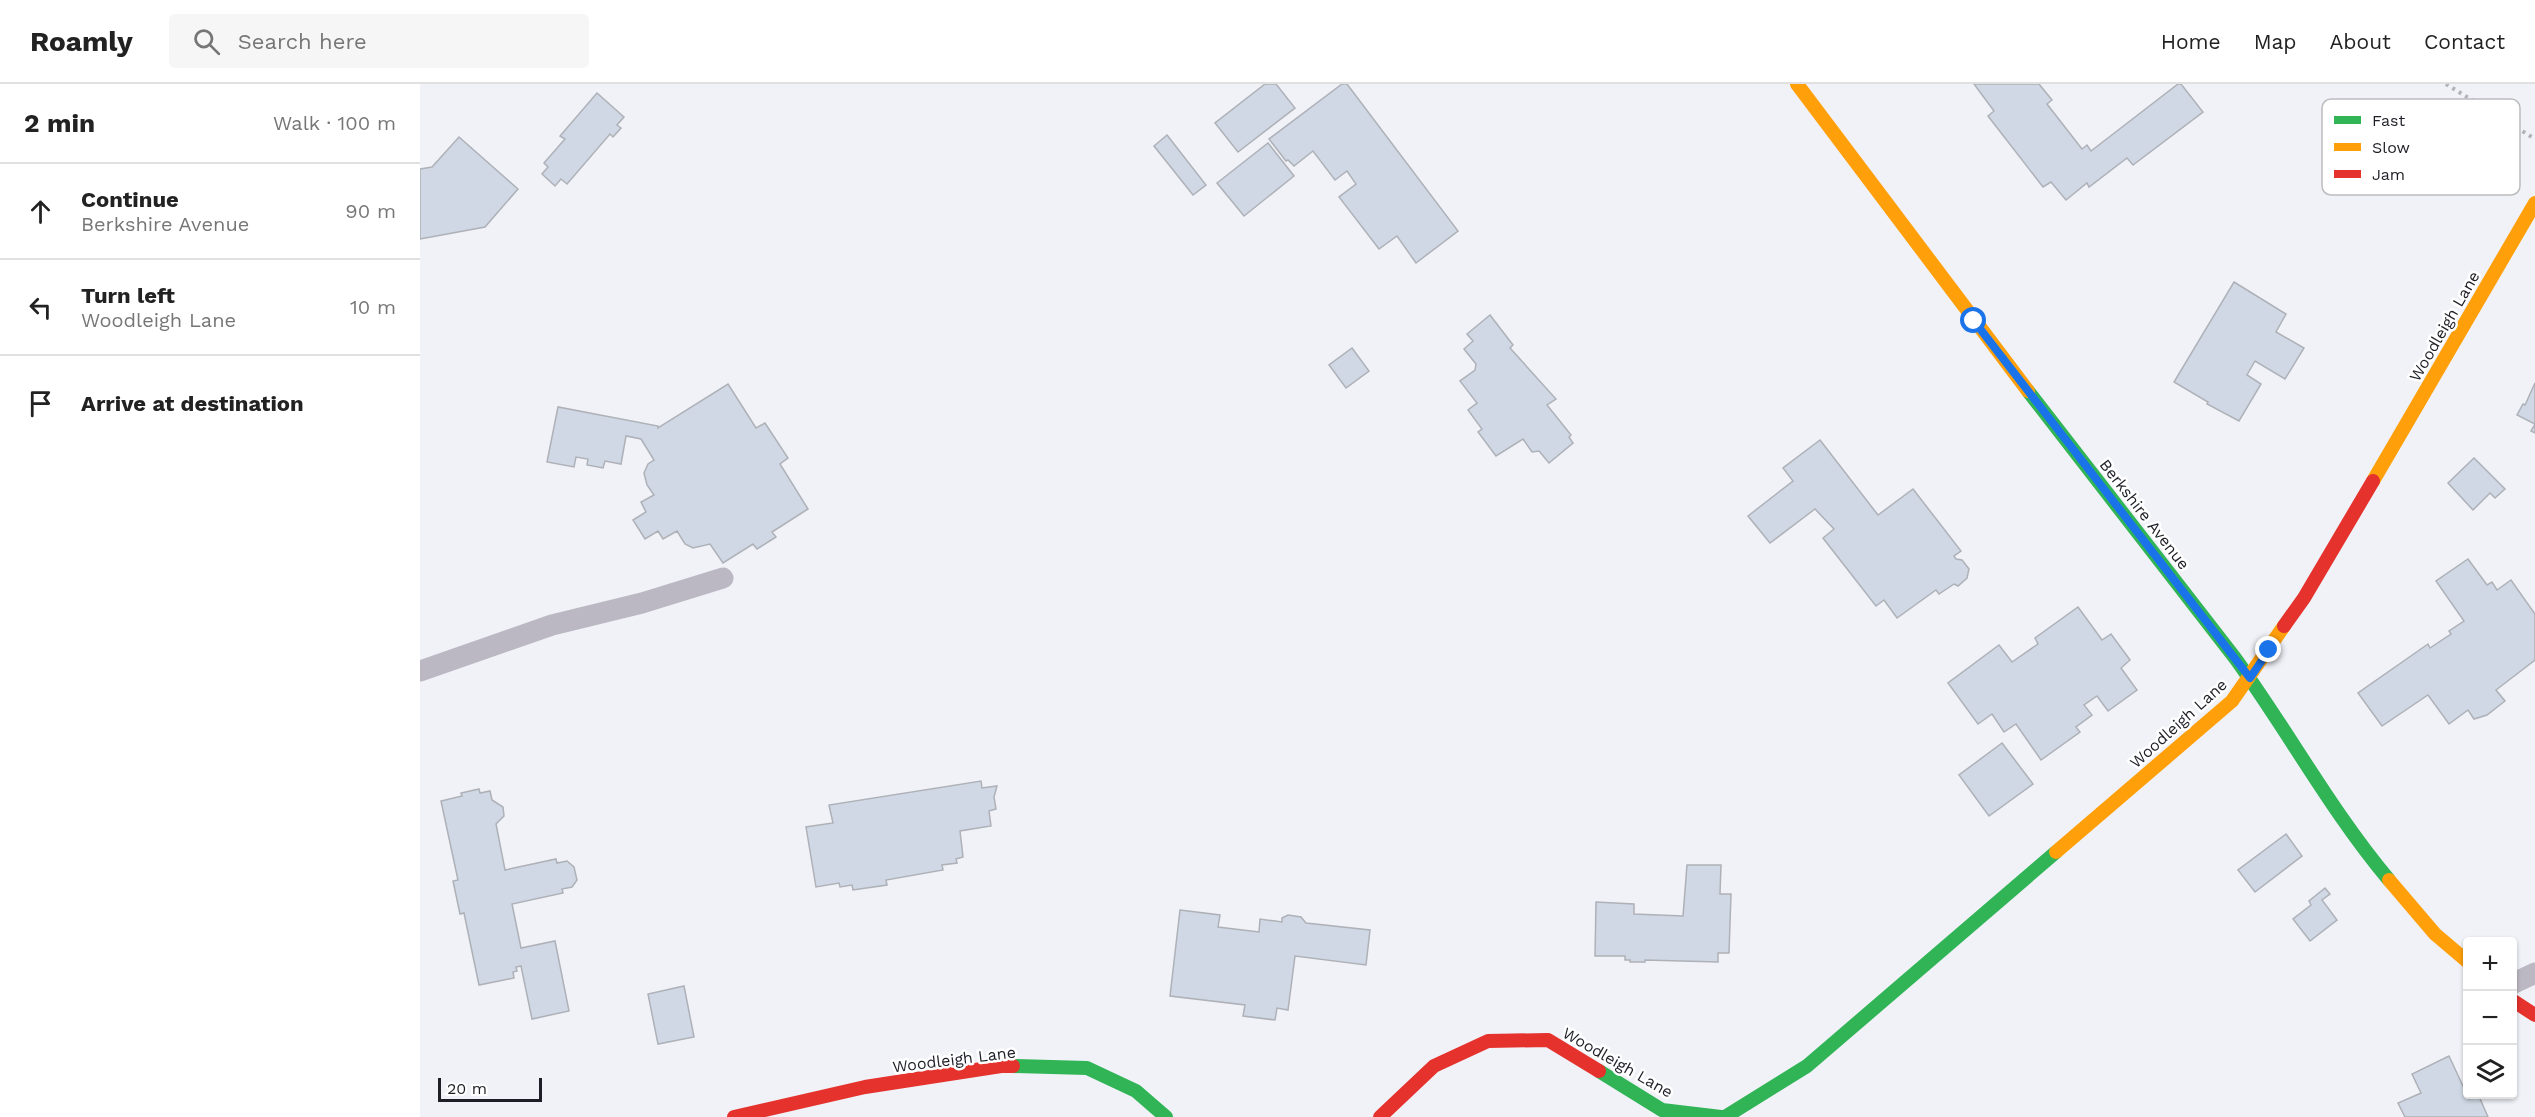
<!DOCTYPE html>
<html lang="en">
<head>
<meta charset="utf-8">
<style>
	body { margin:0; font-family:"Work Sans",sans-serif; background:#f6f6f6; color:#222 }
	.controls { position:absolute; right:18px; bottom:18px; display:grid; overflow:hidden; border-radius:6px; box-shadow:0 2px 4px #0004 }
	.controls button { width:54px; height:54px; display:grid; place-items:center; padding:0; border:0; border-bottom:2px solid #e0e0e0; background:#fff; color:#222; font:30px sans-serif }
	.scale { position:absolute; left:18px; bottom:15px; width:104px; box-sizing:border-box; padding-left:6px; border:3px solid #1e1f26; border-top:0; font-size:16px; line-height:21px; white-space:nowrap; color:#1e1f26; -webkit-text-stroke:4px #fff; paint-order:stroke }
	.stop { position:absolute; width:18px; height:18px; margin:-14px; border:4px solid #1a73e8; border-radius:50%; background:#fff }
	.stop.end { background:#1a73e8; border-color:#fff; box-shadow:0 2px 6px #0008 }
	.list { margin:0; padding:0; list-style:none }
	h2 { display:flex; justify-content:space-between; align-items:center; height:78px; margin:0; padding:0 24px; font-size:26px }
	h2 small { font-size:20px; font-weight:400; color:#767676 }
	.list li { display:grid; grid-template-columns:39px 1fr auto; gap:18px; align-items:center; box-sizing:border-box; height:96px; padding:0 24px; border-top:2px solid #e0e0e0 }
	.list b { display:block; font-size:22px; white-space:nowrap }
	.list p { margin:0; font-size:20px; white-space:nowrap; color:#767676 }
	.list em { font-size:20px; font-style:normal; color:#767676 }
	.icon { flex:none; width:33px; height:33px; fill:none; stroke:currentColor; stroke-width:2; stroke-linecap:round; stroke-linejoin:round }
	.map { position:relative; flex:none; width:2115px; height:1033px; overflow:hidden }
	header { display:flex; align-items:center; gap:36px; box-sizing:border-box; height:84px; padding:0 30px; background:#fff; border-bottom:2px solid #e0e0e0 }
	header strong { font-size:28px }
	nav { display:flex; gap:33px; margin-inline-start:auto; font-size:21px }
	.search { width:420px; height:54px; background:#f6f6f6; display:flex; align-items:center; gap:15px; box-sizing:border-box; padding:0 21px; border-radius:6px; color:#767676; font-size:22px }
	main { display:flex }
	aside { flex:1; background:#fff }
	.map>svg:first-child { display:block }
</style>
</head>
<body>
<header>
<strong>Roamly</strong>
<div class="search"><svg class="icon" aria-label="search" viewBox="0 0 24 24"><circle cx="10" cy="10" r="6"/><path d="M15 15l6 6"/></svg>Search here</div>
<nav><a>Home</a><a>Map</a><a>About</a><a>Contact</a></nav>
</header>
<main>
<aside>
<h2>2 min<small>Walk · 100 m</small></h2>
<ul class="list">
<li><svg class="icon" aria-label="ahead" viewBox="0 0 24 24"><path d="M12 20V5M6 11l6-6 6 6"/></svg><div><b>Continue</b><p>Berkshire Avenue</p></div><em>90 m</em></li>
<li><svg class="icon" aria-label="left" viewBox="0 0 24 24"><path d="M17 20v-9H6M10 6l-5 5 5 5"/></svg><div><b>Turn left</b><p>Woodleigh Lane</p></div><em>10 m</em></li>
<li><svg class="icon" aria-label="arrive" viewBox="0 0 24 24"><path d="M6 21V4h12l-3 4 3 4H6"/></svg><div><b>Arrive at destination</b></div></li>
</ul>
</aside>
<div class="map">
<svg width="2115" height="1033" viewBox="0 0 2115 1033">
	<rect width="100%" height="100%" fill="#f0f2f8"/>
	<g fill="#cfd8e4" stroke="#aeb1b7" stroke-width="1.5">
		<path d="M845,0H856L875,24L818,68L795,39Z"/>
		<path d="M922,0H927L1038,147L996,179L977,152L959,165L919,113L936,100L927,87L915,96L893,67L874,82L868,76L866,77L849,55Z"/>
		<path d="M1554,0H1619L1632,16L1627,20L1662,65L1667,61L1671,67L1758,0H1761L1783,28L1713,81L1707,74L1669,103L1667,99L1646,116L1631,98L1623,103L1568,32L1574,27Z"/>
		<path d="M177,9L204,33L197,41L201,44L193,53L190,50L147,100L141,95L135,102L122,90L128,83L124,79L145,55L140,52Z"/>
		<path d="M747,51L786,101L773,111L734,62Z"/>
		<path d="M39,53L98,105L65,143L0,155V85L12,83Z"/>
		<path d="M848,59L874,92L824,132L797,99Z"/>
		<path d="M1814,198L1866,230L1856,248L1884,264L1865,295L1835,277L1827,291L1841,300L1819,337L1787,320L1788,318L1754,298Z"/>
		<path d="M1070,231L1093,261L1090,264L1136,315L1127,321L1151,351L1149,353L1153,359L1129,379L1119,367L1112,368L1103,355L1076,372L1058,348L1062,345L1048,326L1057,319L1040,297L1055,286L1056,280L1044,265L1053,257L1047,250Z"/>
		<path d="M932,264L949,287L926,304L909,281Z"/>
		<path d="M2115,299V349L2111,347L2115,340L2097,331L2103,320L2105,321Z"/>
		<path d="M308,300L336,344L345,339L368,374L360,380L388,425L352,448L356,453L337,465L333,460L303,479L290,460L273,464L265,460L257,447L243,455L238,447L225,455L213,436L226,428L221,418L234,411L227,401L224,389L228,380L234,376L221,355L206,352L201,380L185,377L183,384L167,381L168,375L156,373L154,383L127,378L138,323L238,342V344Z"/>
		<path d="M1400,356L1458,431L1493,405L1541,467L1534,472L1536,475L1542,476L1549,485L1547,494L1538,502L1534,500L1519,510L1516,506L1477,534L1464,516L1456,522L1403,454L1414,445L1395,425L1350,459L1328,432L1373,397L1363,384Z"/>
		<path d="M2054,374L2085,405L2075,414L2070,409L2053,426L2028,399Z"/>
		<path d="M2048,475L2067,501L2072,498L2077,506L2091,496L2115,530V576L2076,606L2085,617L2067,631L2054,635L2048,626L2029,640L2008,611L1962,642L1938,609L2008,560L2010,564L2031,550L2029,547L2044,537L2016,497Z"/>
		<path d="M1658,523L1682,556L1691,550L1710,576L1701,584L1717,606L1688,627L1677,612L1664,621L1672,631L1656,643L1660,648L1621,676L1596,640L1584,648L1572,630L1558,640L1528,599L1579,561L1592,578L1618,560L1615,554Z"/>
		<path d="M1582,659L1613,700L1569,732L1539,691Z"/>
		<path d="M561,697L562,704L577,702L574,713L576,725L569,727L571,742L540,747L543,773L536,775L537,779L522,781L523,786L466,796L467,801L433,806L432,801L420,803L419,799L396,803L386,743L413,739L409,721Z"/>
		<path d="M59,705L60,709L70,707L72,716L83,723L84,732L76,740L85,786L136,775L137,779L147,777L154,783L157,796L152,803L142,805L143,809L92,820L101,864L135,857L149,927L112,935L101,882L96,883L97,887L93,888L94,894L59,901L44,829L40,830L33,797L38,796L21,717L42,712L41,709Z"/>
		<path d="M1866,750L1882,772L1835,808L1818,786Z"/>
		<path d="M1267,781H1301L1300,810H1311L1309,869H1298V878L1225,876V878H1210V876H1205V872H1175L1176,818L1214,820V830L1263,832Z"/>
		<path d="M1905,804L1910,810L1902,816L1917,836L1890,857L1873,835L1891,821L1889,817Z"/>
		<path d="M760,826L800,831L798,843L839,848L840,835L862,838V834L868,831L881,833L886,839L950,846L946,881L875,872L868,926L857,924L855,936L823,932L825,921L750,912Z"/>
		<path d="M264,902L274,953L238,960L228,910Z"/>
		<path d="M2029,972L2049,1015L2058,1010L2068,1033H1985L1978,1019L2001,1009L1992,990Z"/>
	</g>
	<g fill="none" stroke-linecap="round" stroke-linejoin="round">
		<path stroke="#b3b1b9" stroke-width="4" stroke-dasharray="3 4.5" stroke-linecap="butt" d="M2026,0L2115,55"/>
		<g stroke="#bcb8c3" stroke-width="21">
			<path d="M0,587L132,541L222,519L303,494"/>
			<path d="M2092,900L2115,889"/>
		</g>
		<g stroke="#30b455" stroke-width="14">
			<path d="M1608,307L1815,574C1868,647 1911,727 1969,796"/>
			<path d="M593,982L667,984L716,1007L746,1033"/>
			<path d="M1179,987L1242,1026L1301,1033"/>
			<path d="M1305,1033L1387,982L1636,768"/>
		</g>
		<g stroke="#ff9f0a" stroke-width="14">
			<path d="M1377,0L1608,307"/>
			<path d="M1953,397L2115,119"/>
			<path d="M1636,768L1812,617L1864,542"/>
			<path d="M1969,796L2015,850L2048,878"/>
		</g>
		<g stroke="#e5322d" stroke-width="14">
			<path d="M1864,542L1884,514L1953,397"/>
			<path d="M2092,916L2115,931"/>
			<path d="M314,1033L445,1003L581,982H593"/>
			<path d="M960,1033L1014,982L1068,957L1128,956L1179,987"/>
		</g>
	</g>
	<g fill="none" stroke-linecap="round" stroke-linejoin="round">
		<path stroke="#1a73e8" stroke-width="8" d="M1554,237L1830,594L1849,566"/>
	</g>
	<g text-anchor="middle" stroke-width="5" stroke-linejoin="round" paint-order="stroke">
		<g font-size="16" fill="#1e1f26" stroke="#fff">
			<text transform="translate(2024 242) rotate(-60)" y="6">Woodleigh Lane</text>
			<text transform="translate(1725 430) rotate(52)" y="6">Berkshire Avenue</text>
			<text transform="translate(1758 639) rotate(-42)" y="6">Woodleigh Lane</text>
			<text transform="translate(534 975) rotate(-7)" y="6">Woodleigh Lane</text>
			<text transform="translate(1198 978) rotate(30)" y="6">Woodleigh Lane</text>
		</g>
	</g>
	<rect x="1902" y="15" width="198" height="96" rx="9" fill="#fff" stroke="#bcbcbe" stroke-width="1.5"/>
	<rect x="1914" y="32" width="27" height="8" fill="#30b455"/>
	<rect x="1914" y="59" width="27" height="8" fill="#ff9f0a"/>
	<rect x="1914" y="86" width="27" height="8" fill="#e5322d"/>
	<g font-size="16" fill="#1e1f26">
		<text x="1952" y="42">Fast</text>
		<text x="1952" y="69">Slow</text>
		<text x="1952" y="96">Jam</text>
	</g>
</svg>
<div class="controls">
<button>+</button>
<button>−</button>
<button><svg class="icon" aria-label="layers" viewBox="0 0 24 24"><path d="M12 4l9 5-9 5-9-5zM3 14l9 5 9-5"/></svg></button>
</div>
<div class="scale">20 m</div>
<div class="stop" style="left:1554px;top:237px"></div>
<div class="stop end" style="left:1849px;top:566px"></div>
</div>
</main>
</body>
</html>
